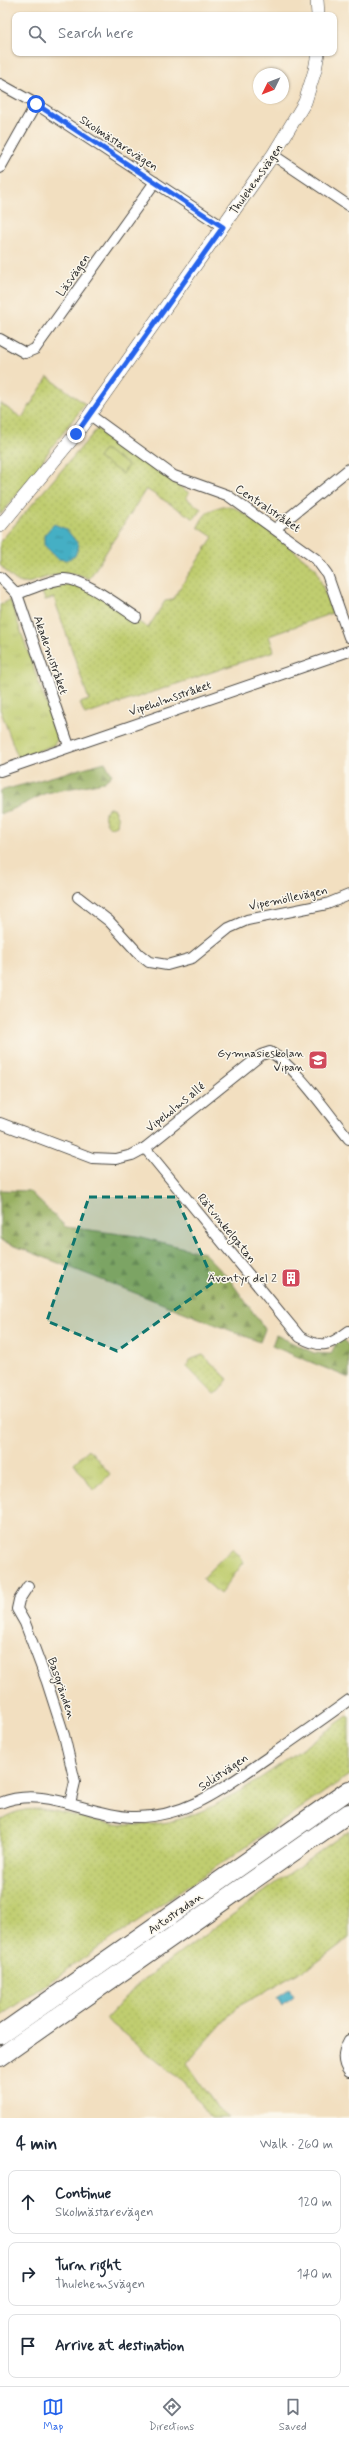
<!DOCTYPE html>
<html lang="en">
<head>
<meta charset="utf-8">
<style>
	body { margin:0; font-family:Mynerve,sans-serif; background:#f2f2f3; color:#1f2937 }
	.compass { position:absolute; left:253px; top:68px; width:36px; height:36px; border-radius:50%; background:#fff; box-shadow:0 1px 3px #0004; rotate:227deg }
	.stop { position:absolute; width:12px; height:12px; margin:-9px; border:3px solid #2563eb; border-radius:50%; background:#fff }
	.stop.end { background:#2563eb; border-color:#fff; box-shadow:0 1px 4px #0008 }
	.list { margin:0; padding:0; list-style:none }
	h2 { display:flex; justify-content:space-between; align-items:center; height:52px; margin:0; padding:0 16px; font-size:17px }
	h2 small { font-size:13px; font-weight:400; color:#747a83 }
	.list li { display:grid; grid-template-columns:26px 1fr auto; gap:12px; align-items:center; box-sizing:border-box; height:64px; margin:0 8px 8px; padding:0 8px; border:1px solid #e0e1e3; border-radius:8px }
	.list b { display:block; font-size:15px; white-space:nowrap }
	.list p { margin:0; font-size:13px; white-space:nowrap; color:#747a83 }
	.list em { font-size:13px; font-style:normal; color:#747a83 }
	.icon { flex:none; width:22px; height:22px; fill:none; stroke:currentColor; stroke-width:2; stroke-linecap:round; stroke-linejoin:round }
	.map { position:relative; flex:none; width:349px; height:2118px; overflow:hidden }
	.search { position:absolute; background:#fff; box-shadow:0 1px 3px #0004; left:12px; right:12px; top:12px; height:44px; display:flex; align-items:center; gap:10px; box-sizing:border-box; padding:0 14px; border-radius:8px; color:#747a83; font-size:15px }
	.sheet { height:268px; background:#fff }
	nav { display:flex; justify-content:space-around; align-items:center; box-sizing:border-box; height:56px; border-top:1px solid #e0e1e3; background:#fff; font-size:11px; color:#747a83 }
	nav a { display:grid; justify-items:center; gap:2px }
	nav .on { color:#2563eb }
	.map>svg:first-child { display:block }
</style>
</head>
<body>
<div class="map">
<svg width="349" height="2118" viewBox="0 0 349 2118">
	<defs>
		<pattern id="grass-tufts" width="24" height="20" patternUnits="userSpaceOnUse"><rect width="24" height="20" fill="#c0cd6f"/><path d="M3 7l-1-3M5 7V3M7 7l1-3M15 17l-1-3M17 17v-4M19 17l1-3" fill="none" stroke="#a5b060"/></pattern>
		<pattern id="forest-firs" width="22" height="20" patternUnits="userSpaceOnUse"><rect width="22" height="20" fill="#98b062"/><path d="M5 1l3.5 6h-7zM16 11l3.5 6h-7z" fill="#7c8f51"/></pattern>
		<pattern id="park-dots" width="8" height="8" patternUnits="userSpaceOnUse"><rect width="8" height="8" fill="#c0cd6f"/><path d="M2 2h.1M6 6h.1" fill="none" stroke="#a5b060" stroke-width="1.8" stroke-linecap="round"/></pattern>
		<pattern id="water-ripples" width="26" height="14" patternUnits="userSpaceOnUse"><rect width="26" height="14" fill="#45afc4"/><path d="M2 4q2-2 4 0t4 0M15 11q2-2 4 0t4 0" fill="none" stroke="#3a8f9f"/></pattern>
	</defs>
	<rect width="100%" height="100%" fill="#fbf7ec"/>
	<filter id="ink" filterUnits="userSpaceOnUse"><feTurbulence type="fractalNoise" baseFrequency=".025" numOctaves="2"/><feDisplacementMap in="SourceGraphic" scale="8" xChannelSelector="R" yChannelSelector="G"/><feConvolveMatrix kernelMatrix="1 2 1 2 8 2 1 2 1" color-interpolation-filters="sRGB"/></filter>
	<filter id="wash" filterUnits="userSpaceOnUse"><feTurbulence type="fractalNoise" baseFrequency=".012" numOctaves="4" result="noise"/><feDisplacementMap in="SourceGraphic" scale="16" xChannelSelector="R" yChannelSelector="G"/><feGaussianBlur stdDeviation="0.9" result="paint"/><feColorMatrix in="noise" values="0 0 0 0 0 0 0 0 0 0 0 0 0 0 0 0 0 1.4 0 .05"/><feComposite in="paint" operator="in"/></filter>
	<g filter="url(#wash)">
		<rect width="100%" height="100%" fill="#f2dfc0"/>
		<g fill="url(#grass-tufts)" stroke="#767c4d">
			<path d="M10,600L58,738L54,745L18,758L0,709V605Z"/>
			<path d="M89,1449L110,1474L94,1491L74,1463Z"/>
			<path d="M233,1548L244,1562L220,1594L202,1578Z"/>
		</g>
		<g fill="url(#forest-firs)" stroke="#626e46">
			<path d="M105,762L112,775L104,782L46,793L18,807L0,814V791Z"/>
			<path d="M0,1190L29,1191L66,1227L137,1236L204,1253L230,1280L265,1329L260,1342L0,1240Z"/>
			<path d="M340,1334L349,1347V1378L272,1346L276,1335L314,1353L331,1354Z"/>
		</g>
		<g fill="url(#park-dots)" stroke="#767c4d">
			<path d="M48,377L85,404L49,451L35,473L0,515V403L22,418Z"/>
			<path d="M97,429L189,493L186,498L201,509L194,519L146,489L89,579C60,562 32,589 19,582C12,579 5,570 0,565V542Z"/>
			<path d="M223,506L235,508L256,521L316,568L332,613L269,636L274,651L85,715L80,703L89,700L54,598L45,600L42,592L68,584L84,587L148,628L165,601L172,600L213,537L198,527C204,514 208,510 223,506Z"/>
			<path d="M109,808H113L118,818L117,825L110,827C104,821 102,813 109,808Z"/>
			<path d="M203,1355L228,1379L219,1391L214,1394L187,1367L189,1360Z"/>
			<path d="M349,1715V1775L0,2016V1820C34,1798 64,1815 99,1822C121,1826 146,1826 168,1822C230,1809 296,1751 349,1715Z"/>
			<path d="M349,1830V1938L316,1963L237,2007L187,2063L218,2109L229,2118H211C198,2105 190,2081 173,2074L106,2019L139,1983Z"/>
		</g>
		<path fill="#c0cd6f" stroke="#767c4d" d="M104,449L128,465L123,474L98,458Z"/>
		<g fill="url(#water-ripples)" stroke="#386d78">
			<path d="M54,524L66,529L79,545L75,556L67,560L58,559L44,545V535Z"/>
			<path d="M289,1989L294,1996L282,2005L277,1997Z"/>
		</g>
	</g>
	<g filter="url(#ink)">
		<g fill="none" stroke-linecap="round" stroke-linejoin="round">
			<g stroke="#494641" stroke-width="12">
				<g id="minor">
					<path d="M0,84L36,104L223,227"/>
					<path d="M273,155L349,206"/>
					<path d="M0,168L36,104"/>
					<path d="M0,339L25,353L35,349L155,182"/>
					<path d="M90,415L174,476L227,495L316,559L327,574L349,637"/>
					<path d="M276,528L349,469"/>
					<path d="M0,577L17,594L69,746"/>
					<path d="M17,594C31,589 48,581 63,579C82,577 120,607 136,617"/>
					<path d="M0,771L349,651"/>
					<path d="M78,897L109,921L139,954L149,962L167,965L192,958L229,928L247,920L327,904L349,895"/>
					<path d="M0,1123L92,1158L116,1159L132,1155L145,1148L261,1055L270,1052C297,1067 328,1114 349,1139"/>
					<path d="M145,1148L300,1337C322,1349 329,1346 349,1331"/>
					<path d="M28,1586L19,1600L17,1609L25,1623L47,1682L64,1735L75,1782L70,1803"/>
					<path d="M0,1803C45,1785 86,1815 131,1817C185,1819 225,1787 267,1758C294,1739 322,1720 349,1700"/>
					<path d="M349,2040C343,2051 341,2062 349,2072"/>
				</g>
			</g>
			<g stroke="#494641" stroke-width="14">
				<g id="tertiary">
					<path d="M317,0L318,15"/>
					<path d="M0,526L76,434L273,155L305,102L315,70L318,53"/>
				</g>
			</g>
			<g stroke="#494641" stroke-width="20">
				<g id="motorway">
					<path d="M0,2035L349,1790"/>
					<path d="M0,2057L349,1813"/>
				</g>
			</g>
			<use href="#minor" stroke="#fff" stroke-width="10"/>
			<use href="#tertiary" stroke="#fff" stroke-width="13"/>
			<use href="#motorway" stroke="#fff" stroke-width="18"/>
		</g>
	</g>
	<g fill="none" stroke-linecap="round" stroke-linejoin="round" filter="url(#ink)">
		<path stroke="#2563eb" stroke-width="5" d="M36,104L223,227L76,434"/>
	</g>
	<path fill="#0f766e" fill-opacity="0.2" stroke="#0f766e" stroke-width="3" stroke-dasharray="8 5" stroke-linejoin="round" d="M89,1197H176L214,1282L117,1351L47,1321Z"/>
	<defs>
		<g id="school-square" transform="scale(1)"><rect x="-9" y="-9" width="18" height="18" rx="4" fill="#d1495b" stroke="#fbf7ec"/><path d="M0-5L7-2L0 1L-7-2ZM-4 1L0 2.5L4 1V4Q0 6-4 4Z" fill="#fff"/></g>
		<g id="building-square" transform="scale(1)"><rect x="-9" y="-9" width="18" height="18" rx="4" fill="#d1495b" stroke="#fbf7ec"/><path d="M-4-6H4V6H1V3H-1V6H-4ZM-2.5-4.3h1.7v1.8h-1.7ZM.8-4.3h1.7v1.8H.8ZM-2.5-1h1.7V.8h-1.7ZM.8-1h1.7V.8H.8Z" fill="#fff"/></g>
	</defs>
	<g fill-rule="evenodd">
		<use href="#school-square" x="318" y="1060"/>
		<use href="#building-square" x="291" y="1278"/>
	</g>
	<g text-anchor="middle" stroke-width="3" stroke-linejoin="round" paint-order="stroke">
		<g font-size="12" fill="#2b2b2b" stroke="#fbf7ec">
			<text transform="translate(119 143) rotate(33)" y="4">Skolmästarevägen</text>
			<text transform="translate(256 179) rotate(-55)" y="4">Thulehemsvägen</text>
			<text transform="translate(73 275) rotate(-55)" y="4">Läsvägen</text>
			<text transform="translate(268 508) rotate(34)" y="4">Centralstråket</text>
			<text transform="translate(51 655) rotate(71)" y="4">Akademistråket</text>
			<text transform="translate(170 698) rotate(-19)" y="4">Vipeholmsstråket</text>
			<text transform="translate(288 898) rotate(-12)" y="4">Vipemöllevägen</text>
			<text transform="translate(175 1107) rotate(-39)" y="4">Vipeholms allé</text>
			<text transform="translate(227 1228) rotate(51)" y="4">Rätvinkelgatan</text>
			<text transform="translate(62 1688) rotate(71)" y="4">Basgränden</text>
			<text transform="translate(223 1772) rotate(-34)" y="4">Solistvägen</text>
			<text transform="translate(175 1913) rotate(-35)" y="4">Autostradan</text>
		</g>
		<g font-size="12" fill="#2b2b2b" stroke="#fbf7ec" text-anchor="end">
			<text x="304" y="1057">Gymnasieskolan<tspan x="304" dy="14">Vipan</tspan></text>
			<text x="277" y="1282">Äventyr del 2</text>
		</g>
	</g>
</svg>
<svg class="compass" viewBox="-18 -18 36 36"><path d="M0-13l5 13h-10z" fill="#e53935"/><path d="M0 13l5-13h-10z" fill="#747a83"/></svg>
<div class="stop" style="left:36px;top:104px"></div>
<div class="stop end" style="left:76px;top:434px"></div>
<div class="search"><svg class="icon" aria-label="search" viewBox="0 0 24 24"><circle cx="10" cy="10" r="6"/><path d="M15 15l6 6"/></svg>Search here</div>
</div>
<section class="sheet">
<h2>4 min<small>Walk · 260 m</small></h2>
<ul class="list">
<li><svg class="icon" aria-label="ahead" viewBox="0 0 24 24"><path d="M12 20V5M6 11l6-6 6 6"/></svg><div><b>Continue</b><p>Skolmästarevägen</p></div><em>120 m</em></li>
<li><svg class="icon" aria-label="right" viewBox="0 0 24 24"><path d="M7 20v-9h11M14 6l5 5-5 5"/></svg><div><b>Turn right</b><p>Thulehemsvägen</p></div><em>140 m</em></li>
<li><svg class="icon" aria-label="arrive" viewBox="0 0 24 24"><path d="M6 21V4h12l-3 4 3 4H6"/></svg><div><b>Arrive at destination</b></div></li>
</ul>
</section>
<nav>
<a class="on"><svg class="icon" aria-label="map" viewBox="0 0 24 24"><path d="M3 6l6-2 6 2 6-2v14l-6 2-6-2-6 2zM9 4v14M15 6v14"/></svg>Map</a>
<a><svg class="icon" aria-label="directions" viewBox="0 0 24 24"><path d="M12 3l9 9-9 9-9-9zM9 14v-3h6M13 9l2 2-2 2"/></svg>Directions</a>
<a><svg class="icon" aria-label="saved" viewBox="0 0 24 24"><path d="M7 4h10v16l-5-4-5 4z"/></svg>Saved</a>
</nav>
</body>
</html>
